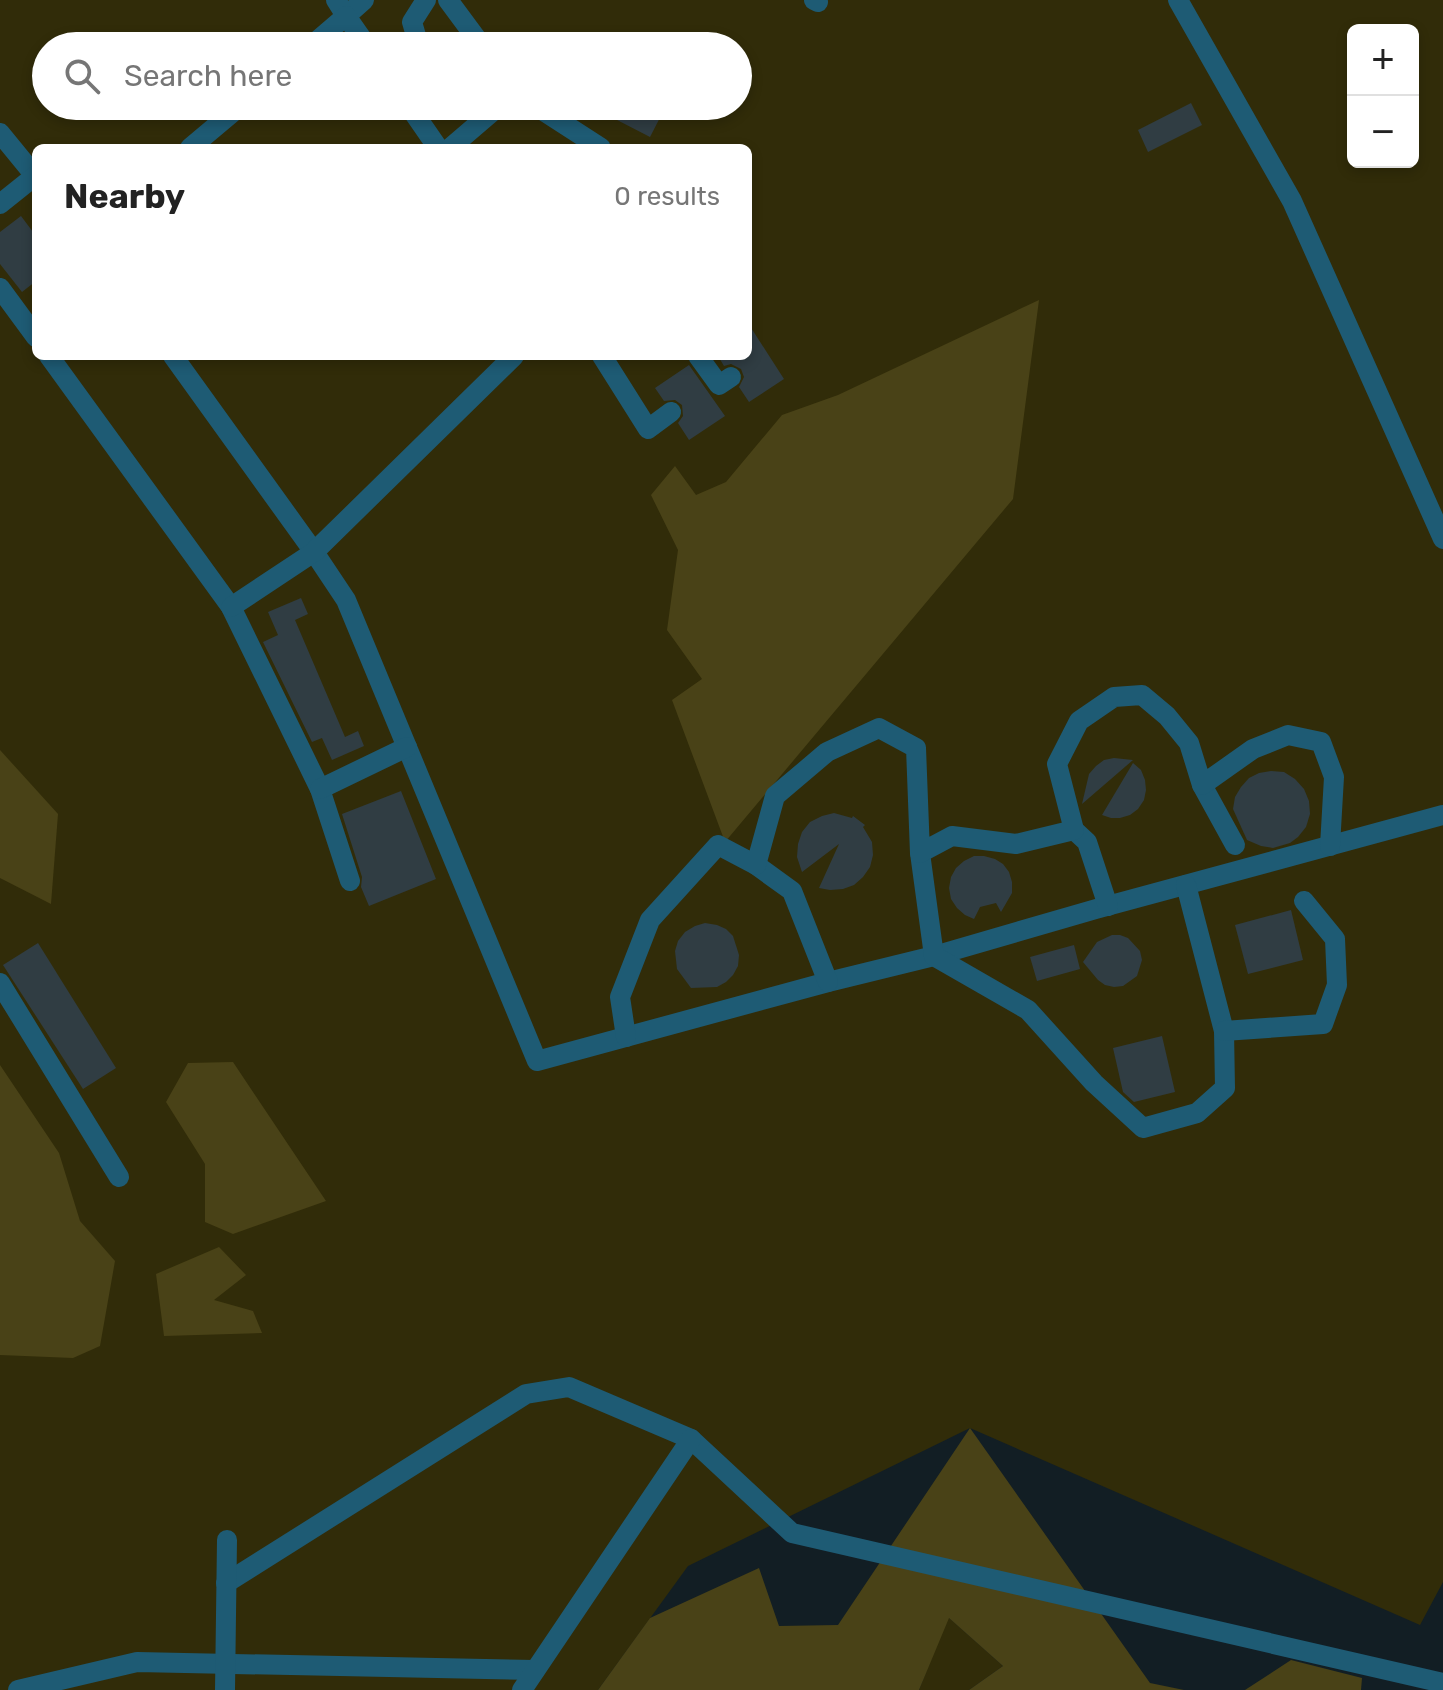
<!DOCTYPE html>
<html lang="en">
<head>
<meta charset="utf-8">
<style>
	body { margin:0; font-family:Rubik,sans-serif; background:#f2f2f2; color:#222 }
	.controls { position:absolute; right:24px; top:24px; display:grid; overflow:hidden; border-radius:12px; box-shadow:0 4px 12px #0003 }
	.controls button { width:72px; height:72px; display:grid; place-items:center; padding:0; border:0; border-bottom:2px solid #e0e0e0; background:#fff; color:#222; font:40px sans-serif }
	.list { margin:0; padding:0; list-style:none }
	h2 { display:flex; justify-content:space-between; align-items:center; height:104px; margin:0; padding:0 32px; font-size:34px }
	h2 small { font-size:26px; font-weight:400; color:#767676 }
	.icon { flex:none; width:44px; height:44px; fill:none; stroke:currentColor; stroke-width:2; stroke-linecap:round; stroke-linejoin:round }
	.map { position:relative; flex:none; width:1443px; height:1690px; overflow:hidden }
	.search { position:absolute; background:#fff; box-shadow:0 4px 12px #0003; left:32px; top:32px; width:720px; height:88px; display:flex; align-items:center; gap:20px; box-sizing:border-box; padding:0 28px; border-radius:44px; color:#767676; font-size:30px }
	.panel { position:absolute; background:#fff; box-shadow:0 4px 12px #0003; left:32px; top:144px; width:720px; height:216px; border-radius:12px }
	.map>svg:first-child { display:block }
</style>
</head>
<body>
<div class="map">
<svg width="1443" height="1690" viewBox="0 0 1443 1690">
	<rect width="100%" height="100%" fill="#121e24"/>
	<g fill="#312c09" fill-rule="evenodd">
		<path d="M0,0H1443V1582L1420,1625L970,1428L688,1566L598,1690H0ZM1353,30H1413V162H1353ZM46,46H738V106H46ZM36,148H748V356H36Z"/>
		<path d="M948,1617L1003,1666L969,1690H919Z"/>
	</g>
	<g fill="#494217">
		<path d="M1039,300L1013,499L725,842L672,700L702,679L667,630L678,550L651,495L675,466L696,495L726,482L782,415L838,395Z"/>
		<path d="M0,750L58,814L51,904L0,878Z"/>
		<path d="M233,1062L326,1201L233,1234L205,1222V1164L166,1102L188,1063Z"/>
		<path d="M0,1065L59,1153L80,1221L115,1261L100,1346L73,1358L0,1355Z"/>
		<path d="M219,1247L246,1275L214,1300L253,1311L262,1333L164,1336L156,1274Z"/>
		<path d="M970,1428L1150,1683L1184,1690H969L1003,1666L949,1618L919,1690H598L650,1618L759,1568L779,1626L838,1625Z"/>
		<path d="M1291,1660L1362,1678L1361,1690H1245Z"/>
	</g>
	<g fill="#303d43">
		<path d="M1191,103L1202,125L1148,152L1138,130Z"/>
		<path d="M590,106H666L650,137Z"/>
		<path d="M21,216L36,236V281L22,292L0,264V232Z"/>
		<path d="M748,323L784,379L749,402L739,387L744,377L741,369L731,364L724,366L718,356H748Z"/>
		<path d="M689,365L725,416L689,440L678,423L683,416L682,405L675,400L664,401L655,388Z"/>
		<path d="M301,598L308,614L295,620L345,737L358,731L364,746L332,760L322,738L312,742L263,642L278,635L268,612Z"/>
		<path d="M1114,758L1133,760L1082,804L1089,774L1096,766L1104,760Z"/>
		<path d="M1133,763L1141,770L1145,780L1146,790L1144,800L1138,809L1130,815L1120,818H1111L1102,815Z"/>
		<path d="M1271,771L1284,772L1295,779L1304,789L1309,801L1310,814L1306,827L1298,837L1290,843L1273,848L1261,846L1247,840L1233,809L1235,797L1241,787L1249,778L1259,773Z"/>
		<path d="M401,791L436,879L369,906L361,887L362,877L342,814Z"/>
		<path d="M834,813L852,818L853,816L865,825L863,827L872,842L873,855L870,867L863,877L854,885L843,889L830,890L819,888L839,844L802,872L797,857L798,844L802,832L810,822L822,816Z"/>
		<path d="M974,856H984L995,859L1003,864L1009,872L1012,882V893L1001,912L996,903L980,907L974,919L965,915L957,908L951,899L949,888L951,877L956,868L964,861Z"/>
		<path d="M1291,910L1303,960L1248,974L1235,925Z"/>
		<path d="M705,923L717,925L726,929L733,936L739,955L738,966L733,975L726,982L717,987L691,988L677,969L675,951L678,941L685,932L695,926Z"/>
		<path d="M1112,935H1120L1128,938L1140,951L1142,960L1137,976L1123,986L1114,987L1105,985L1098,980L1083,962L1097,942Z"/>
		<path d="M38,943L116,1068L83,1089L3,965Z"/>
		<path d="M1074,945L1080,969L1037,981L1030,957Z"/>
		<path d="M1162,1036L1175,1092L1134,1102L1123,1092L1113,1048Z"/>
	</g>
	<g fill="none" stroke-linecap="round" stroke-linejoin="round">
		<g stroke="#1e5b74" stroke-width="20">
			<path d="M336,0L346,16L364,0"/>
			<path d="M448,0L482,46"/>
			<path d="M814,0L818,2"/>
			<path d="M1178,0L1292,201L1443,539"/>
			<path d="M311,46L346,16L367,46"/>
			<path d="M419,46L412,22L426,0"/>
			<path d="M409,106L438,148"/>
			<path d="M536,106L601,148"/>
			<path d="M0,133L36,177"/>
			<path d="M190,148L240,106"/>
			<path d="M450,148L499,106"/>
			<path d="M0,204L35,176"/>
			<path d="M0,288L36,337"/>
			<path d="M49,356L231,607L320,789L350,881"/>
			<path d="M173,356L314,552L346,600L537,1061L828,982L934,956L1096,909L1443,815"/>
			<path d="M602,356L648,429L671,412"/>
			<path d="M698,356L719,385L731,377"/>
			<path d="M231,607L314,552L514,356"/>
			<path d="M1202,785L1235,845"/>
			<path d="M320,789L407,747"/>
			<path d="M1074,830L1087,842L1108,906"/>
			<path d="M920,853L934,956L1028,1010L1094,1083L1143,1128L1197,1113L1225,1088L1224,1031L1186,885"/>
			<path d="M756,865L792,891L828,982"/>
			<path d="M0,983L119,1177"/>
			<path d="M1224,1031L1323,1024L1337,985L1335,939L1304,901"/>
			<path d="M626,1037L620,997L650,920L718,845L756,865L775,796L827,752L879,728L916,748L920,853L952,836L1016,844L1074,830L1057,764L1079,721L1114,697L1142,695L1167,716L1189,743L1202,785L1253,749L1288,735L1321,742L1334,777L1330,846"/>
			<path d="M226,1583L526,1394L569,1387L691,1439L792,1533L1443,1683"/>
			<path d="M18,1690L137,1662L535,1670"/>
			<path d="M225,1690L227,1540"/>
			<path d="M522,1690L691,1439"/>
		</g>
	</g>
</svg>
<div class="controls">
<button>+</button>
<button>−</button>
</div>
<div class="search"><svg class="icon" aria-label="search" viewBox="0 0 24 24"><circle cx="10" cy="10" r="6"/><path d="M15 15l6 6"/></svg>Search here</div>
<section class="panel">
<h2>Nearby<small>0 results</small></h2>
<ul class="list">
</ul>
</section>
</div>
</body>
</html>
